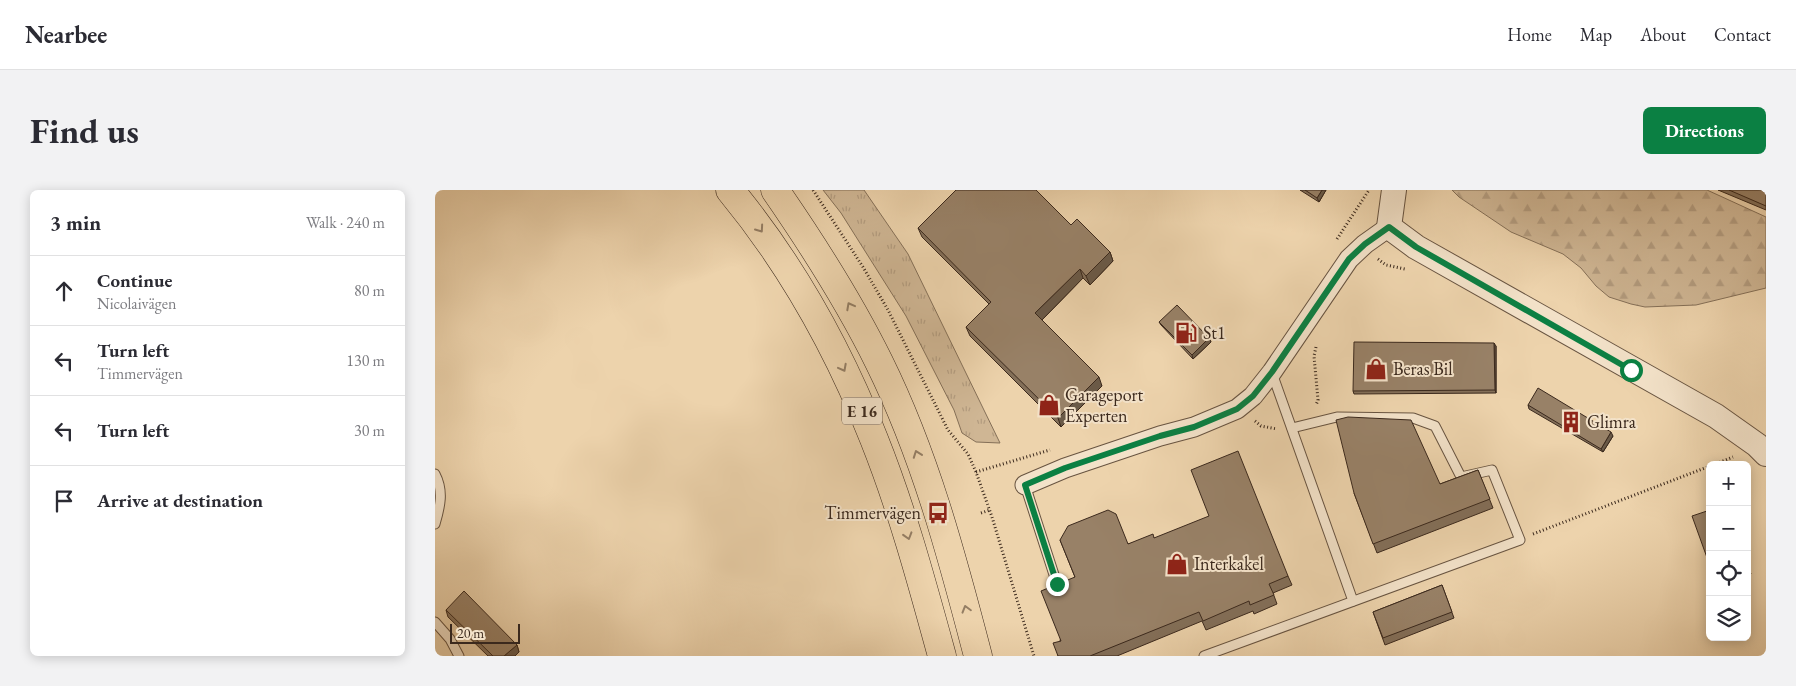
<!DOCTYPE html>
<html lang="en">
<head>
<meta charset="utf-8">
<style>
	body { margin:0; font-family:"EB Garamond",serif; background:#f2f2f3; color:#2b2b33 }
	.controls { position:absolute; right:15px; bottom:15px; display:grid; overflow:hidden; border-radius:8px; box-shadow:0 2px 12px #0003 }
	.controls button { width:45px; height:45px; display:grid; place-items:center; padding:0; border:0; border-bottom:1px solid #e1e1e2; background:#fff; color:#2b2b33; font:25px sans-serif }
	.scale { position:absolute; left:15px; bottom:12px; width:70px; box-sizing:border-box; padding-left:5px; border:2px solid #3b291d; border-top:0; font-size:14px; line-height:18px; white-space:nowrap; color:#3b291d; -webkit-text-stroke:4px #f3e2c9; paint-order:stroke }
	.stop { position:absolute; width:15px; height:15px; margin:-11px; border:4px solid #0b8043; border-radius:50%; background:#fff }
	.stop.end { background:#0b8043; border-color:#fff; box-shadow:0 1px 5px #0008 }
	.list { margin:0; padding:0; list-style:none }
	h2 { display:flex; justify-content:space-between; align-items:center; height:65px; margin:0; padding:0 20px; font-size:21px }
	h2 small { font-size:16px; font-weight:400; color:#7c7c81 }
	.list li { display:grid; grid-template-columns:32px 1fr auto; gap:15px; align-items:center; box-sizing:border-box; height:70px; padding:0 20px; border-top:1px solid #e1e1e2 }
	.list b { display:block; font-size:19px; white-space:nowrap }
	.list p { margin:0; font-size:16px; white-space:nowrap; color:#7c7c81 }
	.list em { font-size:16px; font-style:normal; color:#7c7c81 }
	.icon { flex:none; width:28px; height:28px; fill:none; stroke:currentColor; stroke-width:2; stroke-linecap:round; stroke-linejoin:round }
	.map { position:relative; flex:none; width:1331px; height:466px; overflow:hidden; border-radius:8px }
	header { display:flex; align-items:center; gap:30px; box-sizing:border-box; height:70px; padding:0 25px; background:#fff; border-bottom:1px solid #e1e1e2 }
	header strong { font-size:24px }
	nav { display:flex; gap:28px; margin-inline-start:auto; font-size:18px }
	.intro { display:flex; align-items:center; justify-content:space-between; box-sizing:border-box; height:120px; padding:0 30px }
	h1 { margin:0; font-size:35px }
	.button { padding:12px 22px; border-radius:8px; background:#0b8043; color:#fff; font-size:18px; font-weight:700 }
	main { display:flex; gap:30px; padding:0 30px }
	aside { flex:1; background:#fff; border-radius:8px; box-shadow:0 2px 12px #0003 }
	.map>svg:first-child { display:block }
</style>
</head>
<body>
<header>
<strong>Nearbee</strong>
<nav><a>Home</a><a>Map</a><a>About</a><a>Contact</a></nav>
</header>
<div class="intro"><h1>Find us</h1><a class="button">Directions</a></div>
<main>
<aside>
<h2>3 min<small>Walk · 240 m</small></h2>
<ul class="list">
<li><svg class="icon" aria-label="ahead" viewBox="0 0 24 24"><path d="M12 20V5M6 11l6-6 6 6"/></svg><div><b>Continue</b><p>Nicolaivägen</p></div><em>80 m</em></li>
<li><svg class="icon" aria-label="left" viewBox="0 0 24 24"><path d="M17 20v-9H6M10 6l-5 5 5 5"/></svg><div><b>Turn left</b><p>Timmervägen</p></div><em>130 m</em></li>
<li><svg class="icon" aria-label="left" viewBox="0 0 24 24"><path d="M17 20v-9H6M10 6l-5 5 5 5"/></svg><div><b>Turn left</b></div><em>30 m</em></li>
<li><svg class="icon" aria-label="arrive" viewBox="0 0 24 24"><path d="M6 21V4h12l-3 4 3 4H6"/></svg><div><b>Arrive at destination</b></div></li>
</ul>
</aside>
<div class="map">
<svg width="1331" height="466" viewBox="0 0 1331 466">
	<defs>
		<pattern id="forest-firs" width="22" height="20" patternUnits="userSpaceOnUse" patternTransform="scale(1.25)"><rect width="22" height="20" fill="#cfb694"/><path d="M5 1l3.5 6h-7zM16 11l3.5 6h-7z" fill="#b39c7f"/></pattern>
		<pattern id="park-tufts" width="24" height="20" patternUnits="userSpaceOnUse" patternTransform="scale(1.25)"><rect width="24" height="20" fill="#cfb694"/><path d="M3 7l-1-3M5 7V3M7 7l1-3M15 17l-1-3M17 17v-4M19 17l1-3" fill="none" stroke="#b39c7f"/></pattern>
	</defs>
	<rect width="100%" height="100%" fill="#edd3ac"/>
	<filter id="stains"><feTurbulence type="fractalNoise" baseFrequency=".004" numOctaves="4"/><feColorMatrix values="0 0 0 0 .2 0 0 0 0 .09 0 0 0 0 .02 0 0 0 .5 -.17"/></filter>
	<radialGradient id="worn" r=".72"><stop offset=".6" stop-color="#630" stop-opacity="0"/><stop offset="1" stop-color="#630" stop-opacity=".3"/></radialGradient>
	<path fill="url(#forest-firs)" stroke="#857058" d="M1017,0H1272L1331,27V98L1261,115L1210,117L1196,114L1174,107L1161,96L1146,78L1128,64L1076,42L1024,7Z"/>
	<path fill="url(#park-tufts)" stroke="#857058" d="M388,0H429L473,64L565,253L541,252L527,243L519,220L471,126L406,23Z"/>
	<g fill="none" stroke-linecap="round" stroke-linejoin="round">
		<g stroke="#685441" stroke-width="11">
			<g id="service">
				<path d="M837,183L918,411"/>
				<path d="M0,284C9,301 5,317 0,334"/>
				<path d="M590,295L622,394"/>
				<path d="M0,432L15,449L24,466"/>
				<path d="M769,466L1085,350L1057,280L1026,287L1000,236L978,228L902,227L857,238"/>
			</g>
		</g>
		<g stroke="#685441" stroke-width="21">
			<path id="minor" d="M590,295L630,278L725,246L759,237L802,219L818,206L837,182L914,69L930,54L954,37"/>
		</g>
		<g stroke="#685441" stroke-width="26">
			<path id="tertiary" d="M959,0L954,37L981,57L1281,226L1322,255L1331,264"/>
		</g>
		<g stroke="#3b291d" stroke-width="29">
			<g id="trunk">
				<path d="M295,0C356,74 404,160 439,249C467,319 487,393 507,466"/>
				<path d="M340,0C378,55 414,111 444,172C490,265 517,366 543,466"/>
			</g>
		</g>
		<g stroke="#3b291d" stroke-width="3" stroke-dasharray="1 2.5" stroke-linecap="butt">
			<path d="M378,0L428,77L453,120L513,240L533,264L541,282L557,327L599,466"/>
			<path d="M902,49L934,0"/>
			<path d="M943,69L951,75L970,79"/>
			<path d="M881,157L879,166L883,210L881,215"/>
			<path d="M820,231L826,236L842,239"/>
			<path d="M1278,275L1298,267"/>
			<path d="M541,282L615,260"/>
			<path d="M546,323L555,320"/>
			<path d="M1098,344L1275,276"/>
		</g>
		<use href="#service" stroke="#f3e2c9" stroke-width="9"/>
		<use href="#minor" stroke="#f3e2c9" stroke-width="19"/>
		<use href="#tertiary" stroke="#f3e2c9" stroke-width="24"/>
		<use href="#trunk" stroke="#edd3ac" stroke-width="28"/>
	</g>
	<g fill="#836f59" stroke="#3b291d">
		<path d="M865,0H891L884,12Z"/>
		<path d="M1283,0H1331V20Z"/>
		<path d="M636,35L675,62L678,71L655,95L648,88L607,130L667,196L626,237L535,146L531,137L554,114L487,47L483,38Z"/>
		<path d="M724,132L774,148L776,152L758,169L726,135Z"/>
		<path d="M1061,156V203L919,204L918,201Z"/>
		<path d="M1093,215L1178,246L1168,262L1094,219Z"/>
		<path d="M1043,280L1058,318L942,363L919,303L1005,294Z"/>
		<path d="M719,348L853,386L857,395L838,403L842,414L819,424L818,421L771,440L767,431L682,466H623L625,451L640,387L625,350L693,354Z"/>
		<path d="M1312,372L1316,384L1312,385Z"/>
		<path d="M1007,395L1019,428L950,455L938,422Z"/>
		<path d="M11,420L82,455L84,462L80,466H53L13,427Z"/>
	</g>
	<g fill="#6a5a48" stroke="#3b291d">
		<path d="M887,0H891L884,12L882,8Z"/>
		<path d="M675,62L678,71L655,95L651,86Z"/>
		<path d="M645,79L648,88L604,133L600,123Z"/>
		<path d="M774,148L776,152L758,169L757,165Z"/>
		<path d="M1059,153L1061,156V203L1060,200Z"/>
		<path d="M664,187L667,196L626,237L623,228Z"/>
		<path d="M1176,242L1178,246L1168,262L1166,259Z"/>
		<path d="M82,455L84,462L80,466H69Z"/>
	</g>
	<g fill="#988167" stroke="#3b291d">
		<path d="M521,0H601L636,35L642,29L675,62L651,86L645,79L600,123L664,187L623,228L531,137L556,112L483,38Z"/>
		<path d="M870,0H887L882,8Z"/>
		<path d="M1294,0H1331V16Z"/>
		<path d="M742,115L774,148L757,165L724,132Z"/>
		<path d="M919,152L1059,153L1060,200L918,201Z"/>
		<path d="M1103,198L1176,242L1166,259L1093,215Z"/>
		<path d="M913,227L976,230L1005,294L1043,280L1055,309L938,354L919,303L901,230Z"/>
		<path d="M803,261L853,386L834,394L839,405L815,415L814,411L768,431L764,422L655,466H623L618,453L626,451L606,401L640,387L625,350L633,336L673,320L681,324L693,354L718,344L719,348L774,326L756,280Z"/>
		<path d="M1275,320V376L1257,326Z"/>
		<path d="M1312,372L1315,380L1312,381Z"/>
		<path d="M1007,395L1017,422L948,448L938,422Z"/>
		<path d="M29,401L82,455L69,466H58L11,420Z"/>
	</g>
	<defs><path id="oneway-chevron" d="M-2-3.5L2.5 0L-2 3.5" fill="none" stroke-width="1.6" stroke-linecap="round" stroke-linejoin="round" transform="scale(1.25)"/></defs>
	<g stroke="#947e64">
		<use href="#oneway-chevron" transform="translate(325 39) rotate(55)"/>
		<use href="#oneway-chevron" transform="translate(415 116) rotate(-118)"/>
		<use href="#oneway-chevron" transform="translate(408 178) rotate(62)"/>
		<use href="#oneway-chevron" transform="translate(482 264) rotate(-110)"/>
		<use href="#oneway-chevron" transform="translate(473 346) rotate(73)"/>
		<use href="#oneway-chevron" transform="translate(531 419) rotate(-106)"/>
	</g>
	<g fill="none" stroke-linecap="round" stroke-linejoin="round">
		<path stroke="#0b8043" stroke-width="6" d="M622,394L590,295L630,278L725,246L759,237L802,219L818,206L837,182L914,69L930,54L954,37L981,57L1196,180"/>
	</g>
	<defs>
		<g id="fuel-bare" transform="scale(1.725)"><path d="M-5.5-6h7V0h2V4h1.3V-2.5L3-4.5l.8-.8L6-3V5H2.5V1h-1V6h-7ZM-4.2-4.7v3.2H.2V-4.7Z" fill="#8f2418" stroke="#f3e2c9" stroke-width="2.5" paint-order="stroke"/></g>
		<g id="shop-bare" transform="scale(1.725)"><path d="M-5-2.5h2.3a2.7 3.5 0 0 1 5.4 0H5L5.5 6h-11ZM-1.5-2.5h3a1.5 2.3 0 0 0-3 0Z" fill="#8f2418" stroke="#f3e2c9" stroke-width="2.5" paint-order="stroke"/></g>
		<g id="building-bare" transform="scale(1.725)"><path d="M-4-6H4V6H1V3H-1V6H-4ZM-2.5-4.3h1.7v1.8h-1.7ZM.8-4.3h1.7v1.8H.8ZM-2.5-1h1.7V.8h-1.7ZM.8-1h1.7V.8H.8Z" fill="#8f2418" stroke="#f3e2c9" stroke-width="2.5" paint-order="stroke"/></g>
		<g id="bus-bare" transform="scale(1.725)"><path d="M-5-6H5V4H4V6H2V4H-2V6H-4V4H-5ZM-3.5-4V0h7V-4ZM-3.5 1.2v1.5H-2V1.2ZM2 1.2v1.5H3.5V1.2Z" fill="#8f2418" stroke="#f3e2c9" stroke-width="2.5" paint-order="stroke"/></g>
	</defs>
	<g fill-rule="evenodd">
		<use href="#fuel-bare" x="751" y="143"/>
		<use href="#shop-bare" x="941" y="179"/>
		<use href="#shop-bare" x="614" y="215"/>
		<use href="#building-bare" x="1136" y="232"/>
		<use href="#bus-bare" x="503" y="323"/>
		<use href="#shop-bare" x="742" y="374"/>
	</g>
	<g text-anchor="middle" stroke-width="4" stroke-linejoin="round" paint-order="stroke">
		<rect fill="#f3e2c9" stroke="#726051" stroke-width="1" x="407" y="207.5" width="40" height="27" rx="4"/>
		<g font-size="16" font-weight="bold" fill="#3b291d">
			<text x="427" y="227">E 16</text>
		</g>
		<g font-size="18" fill="#3b291d" stroke="#f3e2c9" text-anchor="start">
			<text x="768" y="149">St1</text>
			<text x="958" y="185">Beras Bil</text>
			<text x="630" y="211">Garageport<tspan x="630" dy="21">Experten</tspan></text>
			<text x="1152" y="238">Glimra</text>
			<text x="486" y="329" text-anchor="end">Timmervägen</text>
			<text x="759" y="380">Interkakel</text>
		</g>
	</g>
	<rect width="100%" height="100%" filter="url(#stains)"/>
	<rect width="100%" height="100%" fill="url(#worn)"/>
</svg>
<div class="controls">
<button>+</button>
<button>−</button>
<button><svg class="icon" aria-label="locate" viewBox="0 0 24 24"><circle cx="12" cy="12" r="6"/><path d="M12 2v4M12 18v4M2 12h4M18 12h4"/></svg></button>
<button><svg class="icon" aria-label="layers" viewBox="0 0 24 24"><path d="M12 4l9 5-9 5-9-5zM3 14l9 5 9-5"/></svg></button>
</div>
<div class="scale">20 m</div>
<div class="stop" style="left:1196px;top:180px"></div>
<div class="stop end" style="left:622px;top:394px"></div>
</div>
</main>
</body>
</html>
